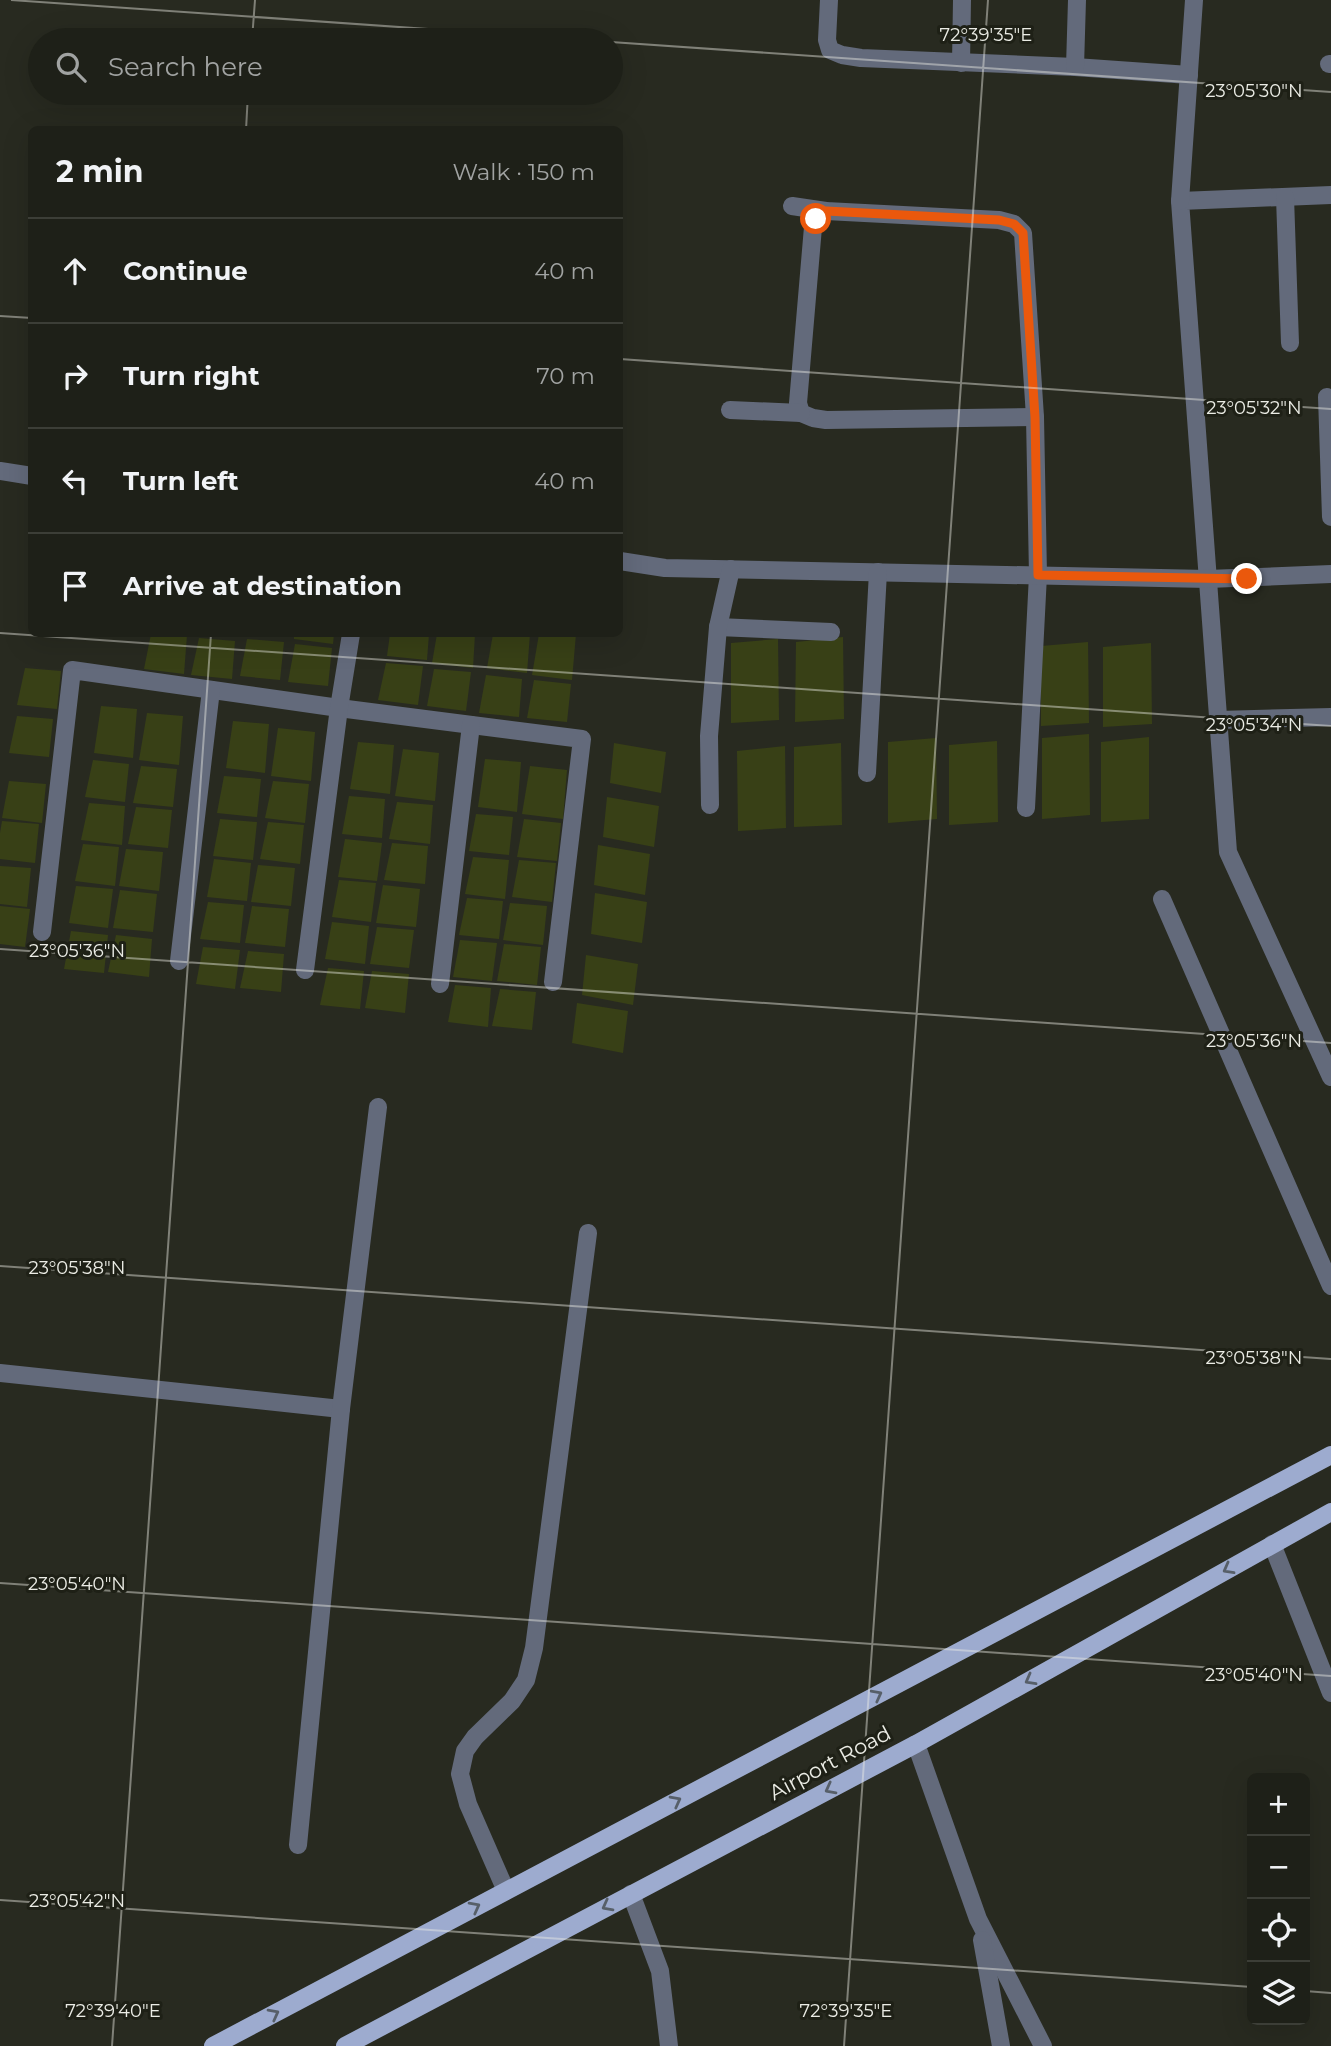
<!DOCTYPE html>
<html lang="en">
<head>
<meta charset="utf-8">
<style>
	body { margin:0; font-family:Montserrat,sans-serif; background:#262821; color:#f1f3f6 }
	.controls { position:absolute; right:21px; bottom:21px; display:grid; overflow:hidden; border-radius:10px; box-shadow:0 7px 28px #0002 }
	.controls button { width:63px; height:63px; display:grid; place-items:center; padding:0; border:0; border-bottom:2px solid #3c3e37; background:#1e2018; color:#f1f3f6; font:35px sans-serif }
	.stop { position:absolute; width:21px; height:21px; margin:-16px; border:5px solid #ea580c; border-radius:50%; background:#fff }
	.stop.end { background:#ea580c; border-color:#fff; box-shadow:0 2px 7px #0008 }
	.list { margin:0; padding:0; list-style:none }
	h2 { display:flex; justify-content:space-between; align-items:center; height:91px; margin:0; padding:0 28px; font-size:30px }
	h2 small { font-size:23px; font-weight:400; color:#a1a3a2 }
	.list li { display:grid; grid-template-columns:46px 1fr auto; gap:21px; align-items:center; box-sizing:border-box; height:105px; padding:0 28px; border-top:2px solid #3c3e37 }
	.list b { display:block; font-size:26px; white-space:nowrap }
	.list em { font-size:23px; font-style:normal; color:#a1a3a2 }
	.icon { flex:none; width:38px; height:38px; fill:none; stroke:currentColor; stroke-width:2; stroke-linecap:round; stroke-linejoin:round }
	.map { position:relative; flex:none; width:1331px; height:2046px; overflow:hidden }
	.search { position:absolute; background:#1e2018; box-shadow:0 7px 28px #0002; left:28px; top:28px; width:595px; height:77px; display:flex; align-items:center; gap:18px; box-sizing:border-box; padding:0 24px; border-radius:38px; color:#a1a3a2; font-size:26px }
	.panel { position:absolute; background:#1e2018; box-shadow:0 7px 28px #0002; left:28px; top:126px; width:595px; height:511px; border-radius:10px }
	.map>svg:first-child { display:block }
</style>
</head>
<body>
<div class="map">
<svg width="1331" height="2046" viewBox="0 0 1331 2046">
	<rect width="100%" height="100%" fill="#282a20"/>
	<g fill="#384016">
		<path d="M151,634L187,635L184,674L144,669Z"/>
		<path d="M294,634H334L333,644L294,639Z"/>
		<path d="M390,634H429L427,660L387,656Z"/>
		<path d="M437,634H475L473,668L432,663Z"/>
		<path d="M493,634H530L527,673L487,668Z"/>
		<path d="M539,634H576L572,680L532,675Z"/>
		<path d="M843,637L844,719L795,722L796,642Z"/>
		<path d="M199,638L235,641L232,679L191,675Z"/>
		<path d="M247,639L284,642L280,680L240,676Z"/>
		<path d="M778,639L779,720L731,723V643Z"/>
		<path d="M1088,642L1089,723L1041,726V646Z"/>
		<path d="M1151,643L1152,724L1103,727V647Z"/>
		<path d="M295,644L332,648L328,686L288,682Z"/>
		<path d="M386,663L423,666L418,705L378,700Z"/>
		<path d="M25,668L61,671L57,709L17,705Z"/>
		<path d="M434,669L471,672L466,711L427,706Z"/>
		<path d="M486,675L522,679L519,717L479,713Z"/>
		<path d="M534,680L571,684L567,722L527,718Z"/>
		<path d="M101,706L137,709L133,758L94,753Z"/>
		<path d="M147,713L183,716L179,765L139,760Z"/>
		<path d="M17,716L53,719L49,757L9,753Z"/>
		<path d="M233,721L269,724L265,773L226,768Z"/>
		<path d="M278,728L315,732L311,781L271,776Z"/>
		<path d="M1089,734L1090,815L1042,819V738Z"/>
		<path d="M1149,737V819L1101,822V742Z"/>
		<path d="M936,738L937,819L888,823V742Z"/>
		<path d="M997,741L998,822L949,825V745Z"/>
		<path d="M358,742L394,745L390,794L350,789Z"/>
		<path d="M614,743L666,752L661,793L610,783Z"/>
		<path d="M841,743L842,825L794,827V747Z"/>
		<path d="M785,746L786,828L738,831L737,751Z"/>
		<path d="M403,749L439,753L435,801L395,796Z"/>
		<path d="M485,759L521,762L517,812L478,807Z"/>
		<path d="M93,760L129,764L125,802L85,797Z"/>
		<path d="M141,766L177,769L173,807L133,803Z"/>
		<path d="M530,766L567,770L563,819L522,814Z"/>
		<path d="M224,776L261,779L257,817L217,813Z"/>
		<path d="M9,781L46,784L42,823L2,818Z"/>
		<path d="M273,781L309,784L305,823L265,818Z"/>
		<path d="M349,796L385,799L382,838L342,834Z"/>
		<path d="M607,797L659,806L654,847L603,837Z"/>
		<path d="M397,802L433,805L430,844L389,839Z"/>
		<path d="M89,803L125,806L122,845L81,840Z"/>
		<path d="M136,807L172,810L168,848L128,844Z"/>
		<path d="M476,814L513,817L509,855L469,851Z"/>
		<path d="M220,819L257,822L253,860L213,856Z"/>
		<path d="M524,819L561,823L557,861L517,857Z"/>
		<path d="M2,821L39,824L35,863L0,859V833Z"/>
		<path d="M268,822L304,825L300,864L260,859Z"/>
		<path d="M345,839L382,843L377,881L338,877Z"/>
		<path d="M392,843L428,846L425,884L384,880Z"/>
		<path d="M83,844L119,847L115,886L75,881Z"/>
		<path d="M598,845L650,854L645,895L594,885Z"/>
		<path d="M126,849L163,852L159,891L119,886Z"/>
		<path d="M473,857L509,860L505,899L465,894Z"/>
		<path d="M214,859L251,863L247,901L207,897Z"/>
		<path d="M519,860L556,863L552,902L512,897Z"/>
		<path d="M258,865L295,868L291,906L251,902Z"/>
		<path d="M0,866L31,868L27,907L0,904Z"/>
		<path d="M339,880L376,883L371,922L332,917Z"/>
		<path d="M383,885L420,889L416,927L376,923Z"/>
		<path d="M76,886L113,889L108,928L69,923Z"/>
		<path d="M120,890L157,894L153,932L113,928Z"/>
		<path d="M595,893L647,902L642,943L591,934Z"/>
		<path d="M467,898L503,901L499,939L459,935Z"/>
		<path d="M208,902L244,905L240,943L200,939Z"/>
		<path d="M510,903L547,906L543,945L503,940Z"/>
		<path d="M0,906L30,909L25,947L0,944Z"/>
		<path d="M252,906L289,909L285,947L245,943Z"/>
		<path d="M332,922L369,926L365,964L325,959Z"/>
		<path d="M377,927L414,930L409,968L370,964Z"/>
		<path d="M71,931L108,935L104,973L64,969Z"/>
		<path d="M116,935L152,939L149,977L108,972Z"/>
		<path d="M460,940L497,943L492,981L453,977Z"/>
		<path d="M504,944L541,947L537,985L497,981Z"/>
		<path d="M203,947L240,950L235,989L196,984Z"/>
		<path d="M248,951L284,954L281,992L240,988Z"/>
		<path d="M586,955L638,964L633,1005L582,995Z"/>
		<path d="M328,968L364,971L360,1009L320,1005Z"/>
		<path d="M372,971L409,974L405,1013L365,1008Z"/>
		<path d="M455,985L491,988L488,1027L448,1022Z"/>
		<path d="M500,989L536,992L532,1030L492,1026Z"/>
		<path d="M577,1003L628,1011L623,1053L572,1043Z"/>
	</g>
	<g fill="none" stroke-linecap="round" stroke-linejoin="round">
		<g stroke="#636a7b" stroke-width="18">
			<path d="M829,0L827,40L830,50L842,55L861,58L1075,67L1189,75"/>
			<path d="M961,63L962,0"/>
			<path d="M1329,64H1331"/>
			<path d="M1075,67L1077,0"/>
			<path d="M1331,195L1180,201L1228,852L1331,1077"/>
			<path d="M1285,197L1290,343"/>
			<path d="M1180,201L1194,0"/>
			<path d="M792,206L826,211L999,220L1014,224L1023,233L1035,417L1038,575L1026,808"/>
			<path d="M826,211L816,219L813,227L798,403L801,413L813,418L826,420L1035,417"/>
			<path d="M1327,397L1331,517"/>
			<path d="M730,410L801,413"/>
			<path d="M0,471L32,476"/>
			<path d="M620,561L665,568L1208,579L1331,574"/>
			<path d="M718,627L831,632"/>
			<path d="M1218,720L1331,717"/>
			<path d="M867,773L878,572"/>
			<path d="M710,805L709,736L718,627L731,569"/>
			<path d="M1162,899L1331,1286"/>
			<path d="M42,932L72,670L339,708L582,739L553,982"/>
			<path d="M179,961L211,690"/>
			<path d="M305,970L339,708L351,634"/>
			<path d="M440,984L471,725"/>
			<path d="M0,1373L341,1409"/>
			<path d="M1272,1544L1331,1693"/>
			<path d="M916,1744L978,1919L1043,2046"/>
			<path d="M298,1845L341,1409L378,1107"/>
			<path d="M506,1891L468,1804L460,1774L465,1751L475,1737L512,1701L526,1680L534,1648L588,1233"/>
			<path d="M631,1894L660,1971L669,2046"/>
			<path d="M982,1940L1001,2046"/>
		</g>
		<g stroke="#9dabcf" stroke-width="18">
			<path d="M213,2046L1331,1455"/>
			<path d="M345,2046L916,1744L1331,1512"/>
		</g>
	</g>
	<defs><path id="oneway-chevron" d="M-2-3.5L2.5 0L-2 3.5" fill="none" stroke-width="1.6" stroke-linecap="round" stroke-linejoin="round" transform="scale(1.75)"/></defs>
	<g stroke="#575f69">
		<use href="#oneway-chevron" transform="translate(1228 1569) rotate(151)"/>
		<use href="#oneway-chevron" transform="translate(1030 1680) rotate(151)"/>
		<use href="#oneway-chevron" transform="translate(877 1695) rotate(-28)"/>
		<use href="#oneway-chevron" transform="translate(830 1789) rotate(152)"/>
		<use href="#oneway-chevron" transform="translate(676 1801) rotate(-28)"/>
		<use href="#oneway-chevron" transform="translate(607 1906) rotate(152)"/>
		<use href="#oneway-chevron" transform="translate(475 1907) rotate(-28)"/>
		<use href="#oneway-chevron" transform="translate(274 2014) rotate(-28)"/>
	</g>
	<g fill="none" stroke-linecap="round" stroke-linejoin="round">
		<path stroke="#ea580c" stroke-width="9" d="M816,219L826,211L999,220L1014,224L1023,233L1035,417L1038,575L1247,579"/>
	</g>
	<path fill="none" stroke="#ebece5" stroke-width="2" stroke-opacity="0.45" d="M11,0L587,40M252,40L255,0M611,42L1331,92M246,130L248,93M0,316L32,318M620,359L1331,409M0,633L1331,726M0,949L1331,1043M0,1266L1331,1359M0,1583L1331,1676M0,1900L1252,1987M1305,1991L1331,1993M112,2046L211,634M844,2046L988,0"/>
	<g text-anchor="middle" stroke-width="6" stroke-linejoin="round" paint-order="stroke">
		<g font-size="21" fill="#ebece5" stroke="#1e2016">
			<text transform="translate(830 1763) rotate(-28)" y="7">Airport Road</text>
		</g>
	</g>
	<g font-size="18" text-anchor="middle" fill="#ebece5" stroke="#1e2016" stroke-width="6" stroke-linejoin="round" paint-order="stroke">
		<text x="986" y="41">72°39'35"E</text>
		<text x="1254" y="97">23°05'30"N</text>
		<text x="1254" y="414">23°05'32"N</text>
		<text x="1254" y="731">23°05'34"N</text>
		<text x="77" y="957">23°05'36"N</text>
		<text x="1254" y="1047">23°05'36"N</text>
		<text x="77" y="1274">23°05'38"N</text>
		<text x="1254" y="1364">23°05'38"N</text>
		<text x="77" y="1590">23°05'40"N</text>
		<text x="1254" y="1681">23°05'40"N</text>
		<text x="77" y="1907">23°05'42"N</text>
		<text x="113" y="2017">72°39'40"E</text>
		<text x="846" y="2017">72°39'35"E</text>
	</g>
</svg>
<div class="controls">
<button>+</button>
<button>−</button>
<button><svg class="icon" aria-label="locate" viewBox="0 0 24 24"><circle cx="12" cy="12" r="6"/><path d="M12 2v4M12 18v4M2 12h4M18 12h4"/></svg></button>
<button><svg class="icon" aria-label="layers" viewBox="0 0 24 24"><path d="M12 4l9 5-9 5-9-5zM3 14l9 5 9-5"/></svg></button>
</div>
<div class="stop" style="left:816px;top:219px"></div>
<div class="stop end" style="left:1247px;top:579px"></div>
<div class="search"><svg class="icon" aria-label="search" viewBox="0 0 24 24"><circle cx="10" cy="10" r="6"/><path d="M15 15l6 6"/></svg>Search here</div>
<section class="panel">
<h2>2 min<small>Walk · 150 m</small></h2>
<ul class="list">
<li><svg class="icon" aria-label="ahead" viewBox="0 0 24 24"><path d="M12 20V5M6 11l6-6 6 6"/></svg><div><b>Continue</b></div><em>40 m</em></li>
<li><svg class="icon" aria-label="right" viewBox="0 0 24 24"><path d="M7 20v-9h11M14 6l5 5-5 5"/></svg><div><b>Turn right</b></div><em>70 m</em></li>
<li><svg class="icon" aria-label="left" viewBox="0 0 24 24"><path d="M17 20v-9H6M10 6l-5 5 5 5"/></svg><div><b>Turn left</b></div><em>40 m</em></li>
<li><svg class="icon" aria-label="arrive" viewBox="0 0 24 24"><path d="M6 21V4h12l-3 4 3 4H6"/></svg><div><b>Arrive at destination</b></div></li>
</ul>
</section>
</div>
</body>
</html>
